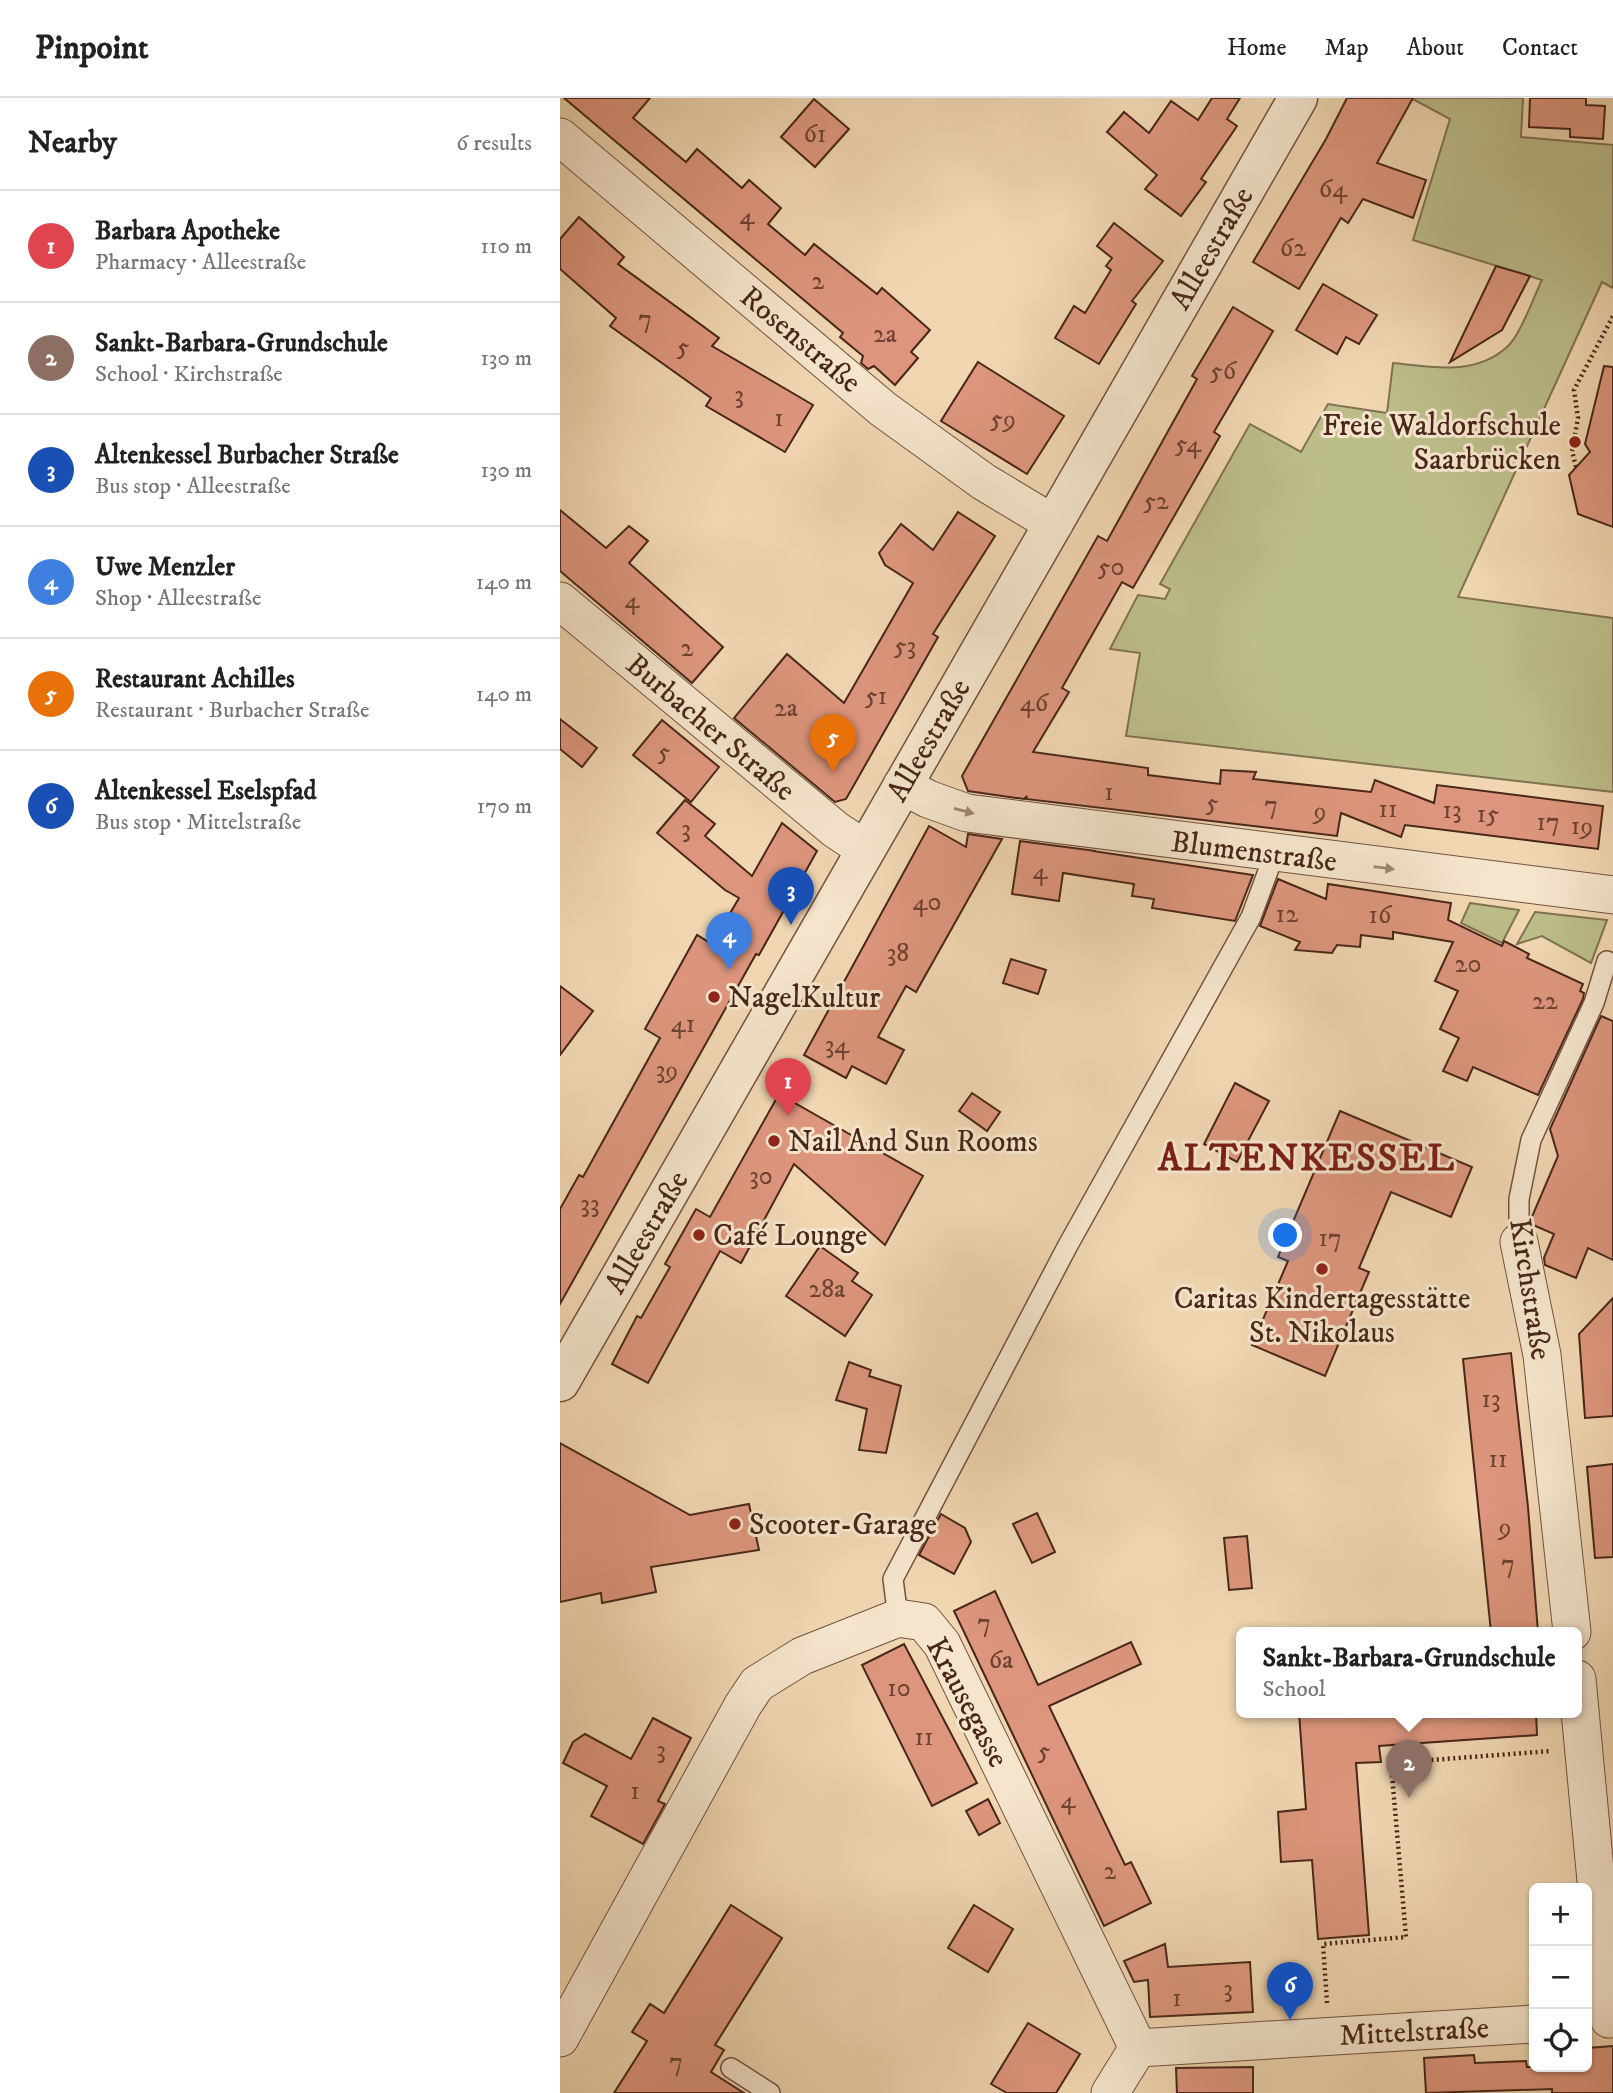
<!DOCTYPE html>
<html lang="en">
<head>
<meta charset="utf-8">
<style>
	body { margin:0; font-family:"IM FELL DW Pica",serif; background:#f6f6f6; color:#222 }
	.controls { position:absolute; right:21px; bottom:21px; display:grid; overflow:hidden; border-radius:10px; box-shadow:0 2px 5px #0004 }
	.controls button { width:63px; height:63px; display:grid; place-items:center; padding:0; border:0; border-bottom:2px solid #e0e0e0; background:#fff; color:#222; font:35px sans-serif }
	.you { position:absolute; left:726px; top:1138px; width:24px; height:24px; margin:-18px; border:5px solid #fff; border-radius:50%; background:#1a73e8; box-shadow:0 0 0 10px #1a73e833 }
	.badge { display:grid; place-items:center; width:46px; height:46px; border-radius:50%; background:#b45309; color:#fff; font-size:23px; font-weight:700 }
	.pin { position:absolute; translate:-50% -58px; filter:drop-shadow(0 2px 4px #0008) }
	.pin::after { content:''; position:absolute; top:37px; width:24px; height:21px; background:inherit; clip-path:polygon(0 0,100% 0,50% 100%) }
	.popup { position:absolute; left:676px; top:1529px; width:346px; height:91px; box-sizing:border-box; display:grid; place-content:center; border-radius:10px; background:#fff; filter:drop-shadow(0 2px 5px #0005); font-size:23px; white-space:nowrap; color:#767676 }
	.popup b { font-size:26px; color:#222 }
	.popup::after { content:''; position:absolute; left:50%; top:100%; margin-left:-14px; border:14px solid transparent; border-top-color:#fff }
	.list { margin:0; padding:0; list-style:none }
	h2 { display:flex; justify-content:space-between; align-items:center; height:91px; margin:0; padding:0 28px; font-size:30px }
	h2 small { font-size:23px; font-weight:400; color:#767676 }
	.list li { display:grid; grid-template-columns:46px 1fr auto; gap:21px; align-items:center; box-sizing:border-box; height:112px; padding:0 28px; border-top:2px solid #e0e0e0 }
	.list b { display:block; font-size:26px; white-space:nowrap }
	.list p { margin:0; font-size:23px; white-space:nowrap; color:#767676 }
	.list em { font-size:23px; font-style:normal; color:#767676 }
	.icon { flex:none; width:38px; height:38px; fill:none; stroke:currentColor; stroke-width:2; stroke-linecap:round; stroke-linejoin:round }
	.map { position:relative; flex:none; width:1053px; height:1995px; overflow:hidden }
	header { display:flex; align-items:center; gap:42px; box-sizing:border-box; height:98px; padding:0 35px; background:#fff; border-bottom:2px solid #e0e0e0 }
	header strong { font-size:33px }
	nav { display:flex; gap:38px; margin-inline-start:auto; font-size:24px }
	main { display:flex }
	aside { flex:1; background:#fff }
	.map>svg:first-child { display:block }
</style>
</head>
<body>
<header>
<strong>Pinpoint</strong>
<nav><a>Home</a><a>Map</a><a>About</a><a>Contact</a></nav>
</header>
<main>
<aside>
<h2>Nearby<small>6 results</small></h2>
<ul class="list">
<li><span class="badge" style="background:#e0444e">1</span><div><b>Barbara Apotheke</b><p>Pharmacy · Alleestraße</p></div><em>110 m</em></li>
<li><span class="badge" style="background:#8d6e63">2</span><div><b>Sankt-Barbara-Grundschule</b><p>School · Kirchstraße</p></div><em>130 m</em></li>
<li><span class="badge" style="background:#1a4fb4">3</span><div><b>Altenkessel Burbacher Straße</b><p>Bus stop · Alleestraße</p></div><em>130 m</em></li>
<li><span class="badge" style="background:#3f7fe0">4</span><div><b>Uwe Menzler</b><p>Shop · Alleestraße</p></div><em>140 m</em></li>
<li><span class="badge" style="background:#e8710a">5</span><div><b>Restaurant Achilles</b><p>Restaurant · Burbacher Straße</p></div><em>140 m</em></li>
<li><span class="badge" style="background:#1a4fb4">6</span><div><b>Altenkessel Eselspfad</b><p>Bus stop · Mittelstraße</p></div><em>170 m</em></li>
</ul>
</aside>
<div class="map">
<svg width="1053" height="1995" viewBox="0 0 1053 1995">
	<rect width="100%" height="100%" fill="#f0d7b2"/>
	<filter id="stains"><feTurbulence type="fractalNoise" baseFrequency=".00286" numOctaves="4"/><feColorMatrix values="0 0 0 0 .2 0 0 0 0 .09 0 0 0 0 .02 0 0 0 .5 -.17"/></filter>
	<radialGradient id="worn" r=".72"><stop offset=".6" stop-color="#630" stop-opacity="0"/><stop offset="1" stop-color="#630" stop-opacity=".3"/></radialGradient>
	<g fill="#bcbe8a" stroke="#827252" stroke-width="2">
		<path d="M851,0H963L961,39L1053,47V190L1042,184L898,499L1053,520V694L566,638L580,555L550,551L578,497L605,501L610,491L600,486L690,326L741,354L768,306L827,315L833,265C873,269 915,278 947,249C960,238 974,198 982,182L853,142L890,21Z"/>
		<path d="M910,805L959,812L942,845L901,825Z"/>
		<path d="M975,814L1047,822L1031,865L982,838L957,846Z"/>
	</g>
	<g fill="#dd967d" stroke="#492619" stroke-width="2">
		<path d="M4,0H90L73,20L126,64L137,51L182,90L189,82L221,110L208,126L245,157L254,146L317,196L322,190L370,232L351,254L358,260L335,287L314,268L308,271L301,265L303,258L280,239L283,235Z"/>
		<path d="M652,0H680L667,21L677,28L641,81L646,84L621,118L585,91L597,77L547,34L564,14L589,35L611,3L638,22Z"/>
		<path d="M787,0H853L817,65L866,82L853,120L803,101L788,125L781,120L739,191L693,164L766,41Z"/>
		<path d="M970,0H1026V7L1045,8L1043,41L1010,39V31L969,29Z"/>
		<path d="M254,1L289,31L255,69L221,39Z"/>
		<path d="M19,119L64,159L58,166L159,240L152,248L253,307L225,354L146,308L151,300L50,228L56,220L0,171V141Z"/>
		<path d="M554,125L603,163L572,203L576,206L539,266L495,240L514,208L525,215L551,172L546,168L552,160L537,148Z"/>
		<path d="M936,168L970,178L942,232L890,264Z"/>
		<path d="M763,186L817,217L799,246L786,239L777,256L736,232Z"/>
		<path d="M673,209L713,233L654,334L660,338L573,490L562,484L502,590L509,594L473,654L588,670V677L660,686L661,672L696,674L693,681L811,694L815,682L874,705L877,687L1043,708L1038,751L845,727L841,739L781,715L777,738L466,701L467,698L464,701L408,693L402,678L538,438L547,443L637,281L632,278Z"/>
		<path d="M418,264L504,318L467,376L381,323Z"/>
		<path d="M1044,268L1053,269V429L1018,416L1009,377L1030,354L1025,346Z"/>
		<path d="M0,412L46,450L69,428L88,443L69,465L163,549L132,585L0,473Z"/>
		<path d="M398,414L435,438L373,536L378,539L286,701L275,704L174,620L227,556L284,605L353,485L325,467L319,455L341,426L373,452Z"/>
		<path d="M0,621L37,650L22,669L0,651Z"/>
		<path d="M102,622L159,669L131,704L73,657Z"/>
		<path d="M125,702L155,726L145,738L192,778L222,725L257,753L199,857L196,856L0,1206V1111L19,1077L23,1079L100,940L85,931L137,837L152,846L179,800L165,792L97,735Z"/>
		<path d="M369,728L406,749L408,736L442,741L356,894L346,888L318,939L344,952L326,986L292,968L286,980L244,957Z"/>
		<path d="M460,743L536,753H533L693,777L675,823L592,810L594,801L572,798L574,786L503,775L499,803L452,796Z"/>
		<path d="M718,781L766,801L768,786L891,805L888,822L942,848L944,843L969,856L967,860L1023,886L1020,893L1024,895L1023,901L978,997L913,969L907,983L883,973L899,940L880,931L898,893L875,883L893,844L833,834V841L801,837L800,849L777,847L772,855L735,852L740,844L700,828Z"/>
		<path d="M451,861L486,872L478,896L443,885Z"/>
		<path d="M0,888L33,913L0,957Z"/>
		<path d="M1041,918L1053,923V1162L1028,1150L1016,1180L985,1167L984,1160L994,1136L971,1126V1121L998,1058L990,1031Z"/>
		<path d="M675,985L709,1003L677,1064L644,1046Z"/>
		<path d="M412,995L440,1014L427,1033L399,1013Z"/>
		<path d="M219,996L363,1078L325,1147L234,1066L181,1165L160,1153L88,1285L52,1266L77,1218L81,1220L110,1169L105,1166L136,1111L150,1119Z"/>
		<path d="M780,1013L912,1069L891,1119L831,1094L799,1170L809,1174L765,1278L692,1247L728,1163L718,1159Z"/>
		<path d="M260,1148L298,1175L292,1183L312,1197L285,1238L226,1198Z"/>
		<path d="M1053,1200V1318L1025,1320L1019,1236Z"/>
		<path d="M951,1255L968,1409L978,1534H931L903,1261Z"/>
		<path d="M289,1264L311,1272L309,1278L341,1288L326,1355L299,1352L307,1311L276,1302Z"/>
		<path d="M0,1345L130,1417L189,1406L199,1452L91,1469L96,1494L42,1505L41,1495L0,1504Z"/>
		<path d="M1053,1366V1459L1035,1460L1027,1369Z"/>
		<path d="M477,1415L495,1454L472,1465L453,1426Z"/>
		<path d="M381,1416L405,1430L411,1444L394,1476L359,1457Z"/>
		<path d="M687,1438L692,1490L669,1492L664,1440Z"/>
		<path d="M435,1493L478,1587L571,1544L581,1566L489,1608L565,1767L571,1764L591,1805L544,1828L394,1513Z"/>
		<path d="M344,1546L417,1685L372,1708L302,1567Z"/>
		<path d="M739,1614H976L977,1637L819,1648L821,1664L796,1665L809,1837L758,1841L752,1762L721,1764L718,1714L746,1711Z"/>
		<path d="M93,1620L131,1640L98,1703L105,1706L83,1746L31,1718L47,1688L3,1665L13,1644L25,1636L71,1661Z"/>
		<path d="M428,1701L440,1725L419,1737L406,1713Z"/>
		<path d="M171,1807L222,1840L155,1947L164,1952L151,1974L184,1995H54L87,1943L72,1934L90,1906L104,1915Z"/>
		<path d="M414,1807L453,1831L428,1874L388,1850Z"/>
		<path d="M605,1846L608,1869L690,1864L693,1914L590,1919L588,1882L574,1884L564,1863Z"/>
		<path d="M468,1925L520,1956L496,1995H447L431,1986Z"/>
		<path d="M1053,1948V1995H992V1991L866,1995L864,1960L914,1957L915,1965L966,1963L967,1969H1027V1950Z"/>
		<path d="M693,1969V1995H617L616,1970Z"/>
	</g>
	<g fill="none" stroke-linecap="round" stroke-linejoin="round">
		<g stroke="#73523f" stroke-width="22">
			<g id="service">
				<path d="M959,1144V1101L971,1042L1034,905L1047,863"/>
				<path d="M338,1520L333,1481L507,1149L691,819L714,757"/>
				<path d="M171,1970L210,1995"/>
			</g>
		</g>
		<g stroke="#73523f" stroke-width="39">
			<g id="minor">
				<path d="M0,39L323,311L424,384L494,426"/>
				<path d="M0,503L276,732L305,751"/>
				<path d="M342,687L368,701L407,715L1053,797"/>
				<path d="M959,1144L982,1257L1012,1534"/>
				<path d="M1017,1581L1049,1921"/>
				<path d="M0,1940L183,1607L197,1586L242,1558L338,1520L364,1524L382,1546L578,1950"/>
				<path d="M578,1950L974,1926"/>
				<path d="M550,1995L578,1950"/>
			</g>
		</g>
		<g stroke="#73523f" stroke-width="41">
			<path id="tertiary" d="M0,1284L738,0"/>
		</g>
		<g stroke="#492619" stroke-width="4.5" stroke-dasharray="2 3.5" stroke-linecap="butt">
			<path d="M1016,369L1012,353L1018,320L1014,292L1053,218"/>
			<path d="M767,1905L763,1846L846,1839L831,1665L991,1653"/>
		</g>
		<use href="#service" stroke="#f5e5cd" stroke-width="19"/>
		<use href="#minor" stroke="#f5e5cd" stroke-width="37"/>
		<use href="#tertiary" stroke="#f5e5cd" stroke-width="38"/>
	</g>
	<defs><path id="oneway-solid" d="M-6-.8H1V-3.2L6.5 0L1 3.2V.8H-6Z" transform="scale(1.75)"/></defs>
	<g fill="#9f8673">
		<use href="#oneway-solid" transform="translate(404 713) rotate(15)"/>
		<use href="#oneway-solid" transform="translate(824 770) rotate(7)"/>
	</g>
	<g fill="#8f2418" stroke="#f5e5cd" stroke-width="2.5">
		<circle cx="1015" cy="344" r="7"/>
		<circle cx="154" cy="899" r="7"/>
		<circle cx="214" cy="1043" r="7"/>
		<circle cx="139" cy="1137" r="7"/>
		<circle cx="762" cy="1171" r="7"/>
		<circle cx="175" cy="1426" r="7"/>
	</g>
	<g text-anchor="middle" stroke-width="6" stroke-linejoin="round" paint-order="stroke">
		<g font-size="26" fill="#6e4232">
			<text x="255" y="44">61</text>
			<text x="773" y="99">64</text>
			<text x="187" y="126">4</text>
			<text x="733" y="158">62</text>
			<text x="258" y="191">2</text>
			<text x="85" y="229">7</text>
			<text x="325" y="244">2a</text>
			<text x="123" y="257">5</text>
			<text x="663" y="281">56</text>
			<text x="179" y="305">3</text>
			<text x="219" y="328">1</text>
			<text x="443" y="329">59</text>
			<text x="628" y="354">54</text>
			<text x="596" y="411">52</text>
			<text x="551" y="477">50</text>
			<text x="72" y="510">4</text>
			<text x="345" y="556">53</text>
			<text x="127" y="558">2</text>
			<text x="316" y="606">51</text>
			<text x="474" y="613">46</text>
			<text x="226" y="618">2a</text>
			<text x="104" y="662">5</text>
			<text x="549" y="702">1</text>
			<text x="652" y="713">5</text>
			<text x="711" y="715">7</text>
			<text x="828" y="719">11</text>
			<text x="892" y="720">13</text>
			<text x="760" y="721">9</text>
			<text x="928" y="724">15</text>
			<text x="988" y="732">17</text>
			<text x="1022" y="736">19</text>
			<text x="126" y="739">3</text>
			<text x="480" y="781">4</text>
			<text x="367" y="812">40</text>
			<text x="727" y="824">12</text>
			<text x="820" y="825">16</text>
			<text x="338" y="863">38</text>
			<text x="908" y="874">20</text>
			<text x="985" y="911">22</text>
			<text x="123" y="934">41</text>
			<text x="277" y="955">34</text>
			<text x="107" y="980">39</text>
			<text x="201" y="1086">30</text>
			<text x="30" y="1114">33</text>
			<text x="770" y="1148">17</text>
			<text x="267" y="1199">28a</text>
			<text x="931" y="1309">13</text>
			<text x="938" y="1369">11</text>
			<text x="945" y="1437">9</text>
			<text x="948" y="1474">7</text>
			<text x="424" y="1533">7</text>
			<text x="441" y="1570">6a</text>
			<text x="339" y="1598">10</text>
			<text x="364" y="1647">11</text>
			<text x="101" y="1660">3</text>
			<text x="484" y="1661">5</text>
			<text x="75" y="1701">1</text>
			<text x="508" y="1710">4</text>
			<text x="550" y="1781">2</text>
			<text x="668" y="1899">3</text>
			<text x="617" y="1908">1</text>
			<text x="116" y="1972">7</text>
		</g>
		<g font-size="30" fill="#492619" stroke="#f5e5cd">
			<text transform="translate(651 150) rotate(-60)" y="10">Alleestraße</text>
			<text transform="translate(241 241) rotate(40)" y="10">Rosenstraße</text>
			<text transform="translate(151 629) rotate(40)" y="10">Burbacher Straße</text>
			<text transform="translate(368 642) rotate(-60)" y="10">Alleestraße</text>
			<text transform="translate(694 753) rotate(7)" y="10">Blumenstraße</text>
			<text transform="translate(86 1134) rotate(-60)" y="10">Alleestraße</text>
			<text transform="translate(971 1191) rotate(81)" y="10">Kirchstraße</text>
			<text transform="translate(408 1604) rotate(62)" y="10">Krausegasse</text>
			<text transform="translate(854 1933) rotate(-3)" y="10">Mittelstraße</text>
		</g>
		<g font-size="30" fill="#492619" stroke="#f5e5cd" text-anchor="start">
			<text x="1001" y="337" text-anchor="end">Freie Waldorfschule<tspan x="1001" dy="34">Saarbrücken</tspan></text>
			<text x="168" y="909">NagelKultur</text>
			<text x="228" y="1053">Nail And Sun Rooms</text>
			<text x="153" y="1147">Café Lounge</text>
			<text x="762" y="1210" text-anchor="middle">Caritas Kindertagesstätte<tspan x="762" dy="34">St. Nikolaus</tspan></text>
			<text x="189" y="1436">Scooter-Garage</text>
		</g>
		<g font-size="37" font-weight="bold" letter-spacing="2" fill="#7a1f14" stroke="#f5e5cd">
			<text x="747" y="1072">ALTENKESSEL</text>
		</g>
	</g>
	<rect width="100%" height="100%" filter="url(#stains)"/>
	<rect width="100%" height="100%" fill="url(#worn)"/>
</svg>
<div class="controls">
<button>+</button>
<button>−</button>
<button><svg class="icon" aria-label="locate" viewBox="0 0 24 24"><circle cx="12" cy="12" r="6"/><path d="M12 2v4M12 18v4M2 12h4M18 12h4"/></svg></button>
</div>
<div class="you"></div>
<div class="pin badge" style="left:228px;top:1018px;background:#e0444e">1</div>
<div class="pin badge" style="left:849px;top:1700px;background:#8d6e63">2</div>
<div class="popup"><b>Sankt-Barbara-Grundschule</b>School</div>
<div class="pin badge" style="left:231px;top:827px;background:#1a4fb4">3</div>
<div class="pin badge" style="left:169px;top:872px;background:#3f7fe0">4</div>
<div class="pin badge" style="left:273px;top:674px;background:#e8710a">5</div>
<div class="pin badge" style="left:730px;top:1922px;background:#1a4fb4">6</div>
</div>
</main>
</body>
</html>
